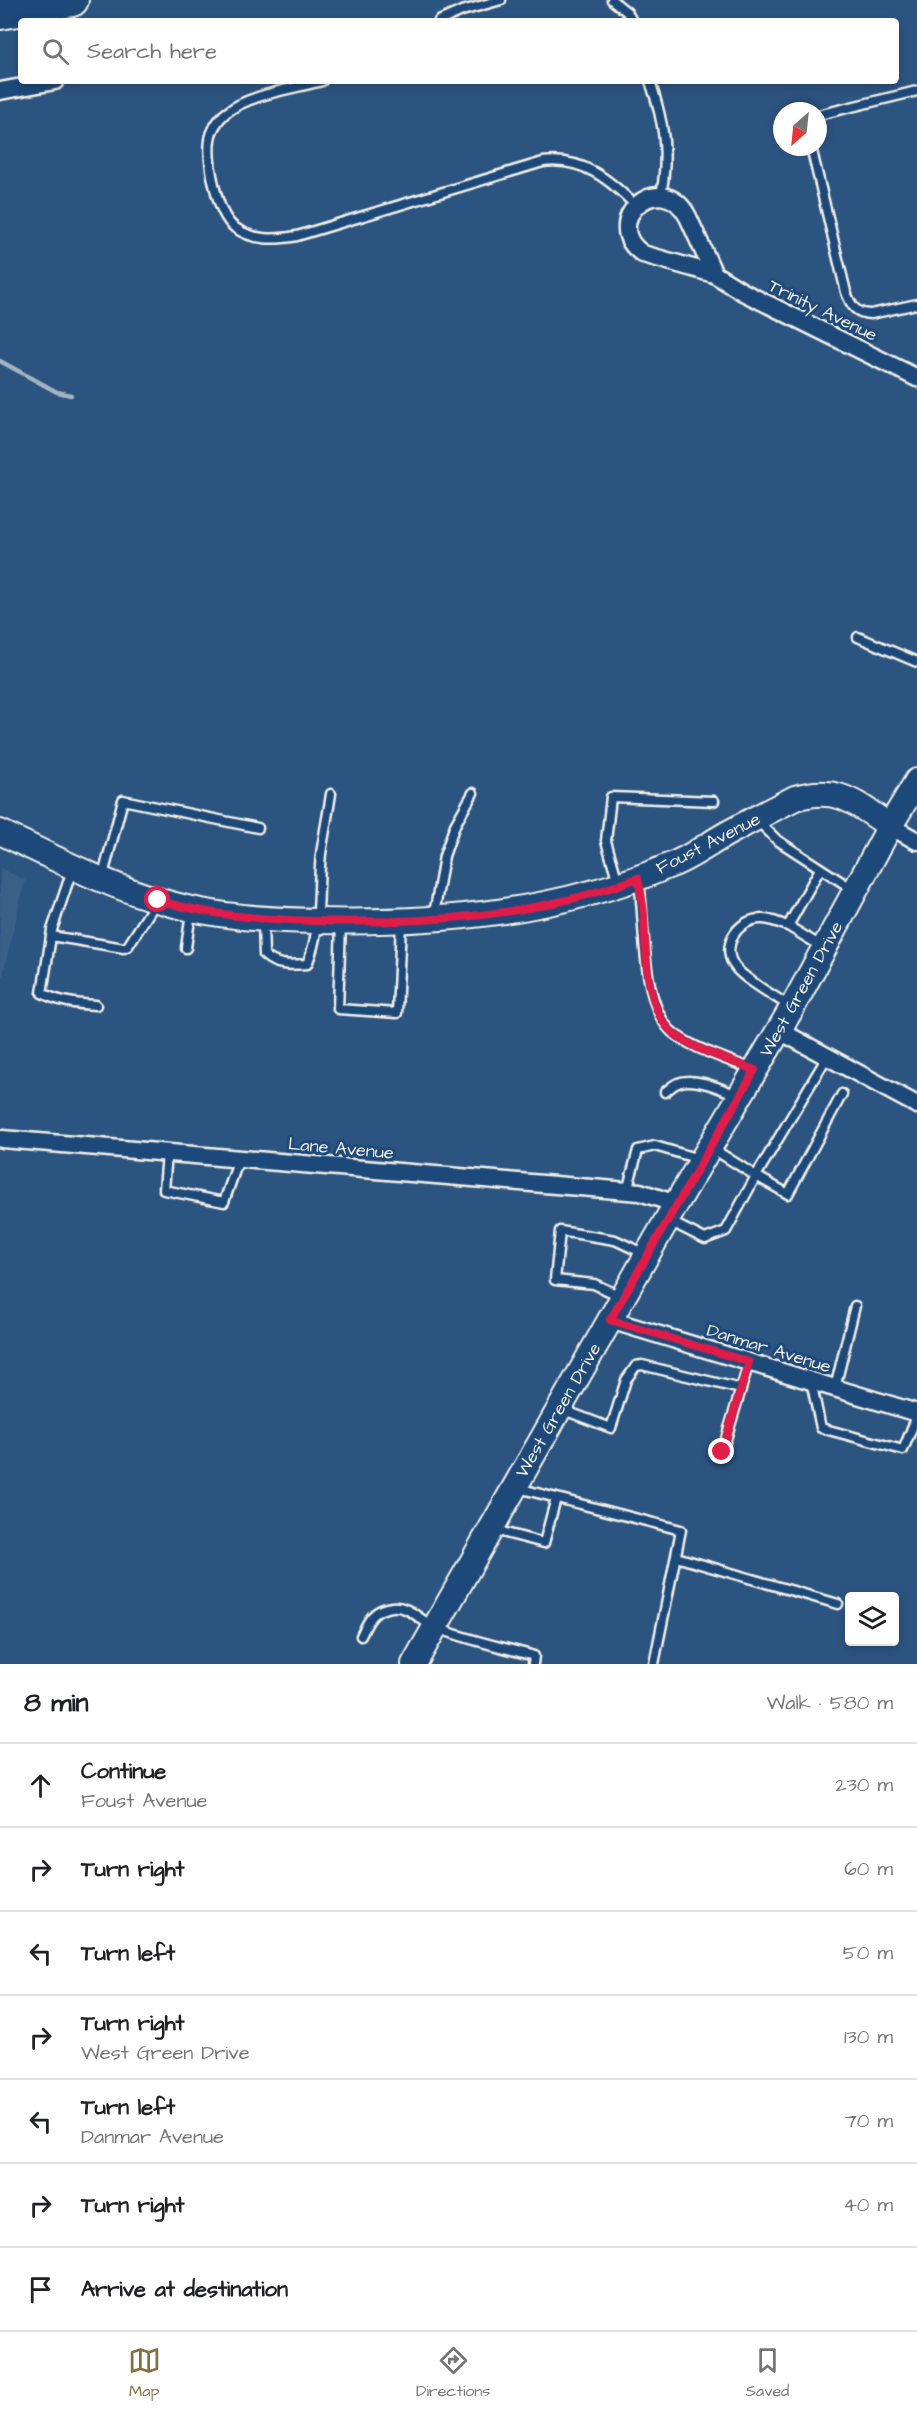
<!DOCTYPE html>
<html lang="en">
<head>
<meta charset="utf-8">
<style>
	body { margin:0; font-family:"Architects Daughter",sans-serif; background:#f6f6f6; color:#202124 }
	.controls { position:absolute; right:18px; bottom:18px; display:grid; overflow:hidden; border-radius:6px; box-shadow:0 3px 9px #0003 }
	.controls button { width:54px; height:54px; display:grid; place-items:center; padding:0; border:0; border-bottom:2px solid #e0e0e0; background:#fff; color:#202124; font:30px sans-serif }
	.compass { position:absolute; left:773px; top:102px; width:54px; height:54px; border-radius:50%; background:#fff; box-shadow:0 3px 9px #0003; rotate:207deg }
	.stop { position:absolute; width:18px; height:18px; margin:-14px; border:4px solid #e11d48; border-radius:50%; background:#fff }
	.stop.end { background:#e11d48; border-color:#fff; box-shadow:0 2px 6px #0008 }
	.list { margin:0; padding:0; list-style:none }
	h2 { display:flex; justify-content:space-between; align-items:center; height:78px; margin:0; padding:0 24px; font-size:26px }
	h2 small { font-size:20px; font-weight:400; color:#757577 }
	.list li { display:grid; grid-template-columns:39px 1fr auto; gap:18px; align-items:center; box-sizing:border-box; height:84px; padding:0 24px; border-top:2px solid #e0e0e0 }
	.list b { display:block; font-size:22px; white-space:nowrap }
	.list p { margin:0; font-size:20px; white-space:nowrap; color:#757577 }
	.list em { font-size:20px; font-style:normal; color:#757577 }
	.icon { flex:none; width:33px; height:33px; fill:none; stroke:currentColor; stroke-width:2; stroke-linecap:round; stroke-linejoin:round }
	.map { position:relative; flex:none; width:917px; height:1664px; overflow:hidden }
	.search { position:absolute; background:#fff; box-shadow:0 3px 9px #0003; left:18px; right:18px; top:18px; height:66px; display:flex; align-items:center; gap:15px; box-sizing:border-box; padding:0 21px; border-radius:6px; color:#757577; font-size:22px }
	.sheet { height:666px; background:#fff }
	nav { display:flex; justify-content:space-around; align-items:center; box-sizing:border-box; height:84px; border-top:2px solid #e0e0e0; background:#fff; font-size:16px; color:#757577 }
	nav a { display:grid; justify-items:center; gap:3px }
	nav .on { color:#847042 }
	.map>svg:first-child { display:block }
</style>
</head>
<body>
<div class="map">
<svg width="917" height="1664" viewBox="0 0 917 1664">
	<rect width="100%" height="100%" fill="#2c5481"/>
	<filter id="ink" filterUnits="userSpaceOnUse"><feTurbulence type="fractalNoise" baseFrequency=".0167" numOctaves="2"/><feDisplacementMap in="SourceGraphic" scale="12" xChannelSelector="R" yChannelSelector="G"/><feConvolveMatrix kernelMatrix="1 2 1 2 8 2 1 2 1" color-interpolation-filters="sRGB"/></filter>
	<g filter="url(#ink)">
		<path fill="#3b6088" d="M0,868L25,880L0,987Z"/>
		<g fill="none" stroke-linecap="round" stroke-linejoin="round">
			<path stroke="#a7b4c0" stroke-width="4.5" d="M0,361L57,392L71,395"/>
			<g stroke="#f4f1e8" stroke-width="13">
				<g id="lane">
					<path d="M612,0L627,12L632,21"/>
					<path d="M439,21L462,11L501,0"/>
					<path d="M322,81C294,89 249,94 226,113C218,119 211,131 210,140C207,162 217,214 234,227C253,241 275,240 297,236L543,162C583,157 610,180 636,206"/>
					<path d="M650,81C664,122 669,153 661,196"/>
					<path d="M818,115L917,91"/>
					<path d="M811,147L846,292C851,306 856,314 871,314L917,304"/>
					<path d="M858,637L917,662"/>
					<path d="M758,821L777,840L854,890"/>
					<path d="M820,869L788,926L824,948"/>
					<path d="M72,870L52,930L42,993C59,1002 76,1004 96,1005"/>
					<path d="M102,879L123,800L258,828"/>
					<path d="M639,881C645,922 641,1002 671,1031C688,1047 732,1061 754,1070"/>
					<path d="M618,882L606,841L611,797L714,801"/>
					<path d="M434,915L444,856L455,825L473,793"/>
					<path d="M263,920L264,955C277,967 291,965 307,964C322,931 317,890 321,854C324,834 328,814 331,794"/>
					<path d="M341,924L338,1009L397,1013L401,924"/>
					<path d="M788,926C780,924 770,918 761,919C737,919 719,948 736,968C745,980 775,996 789,1006"/>
					<path d="M51,936L124,948L128,946L156,902"/>
					<path d="M186,948L191,912"/>
					<path d="M827,1057L756,1176L788,1194L842,1094"/>
					<path d="M665,1092C669,1089 674,1084 678,1083C693,1076 722,1089 737,1095"/>
					<path d="M167,1153L164,1190L224,1202L239,1159"/>
					<path d="M627,1191L638,1150L655,1146L699,1159"/>
					<path d="M669,1221L705,1239L726,1231L756,1176L710,1147"/>
					<path d="M620,1296L594,1284L555,1280L560,1231L615,1240L645,1254"/>
					<path d="M811,1381L821,1428L903,1450L917,1416"/>
					<path d="M835,1388L855,1306"/>
					<path d="M561,1409L611,1428L626,1380L636,1366L642,1365L741,1389L749,1362"/>
					<path d="M722,1452L741,1389"/>
					<path d="M518,1488L681,1530L654,1664"/>
					<path d="M494,1530L544,1543L556,1498"/>
					<path d="M676,1557L838,1604"/>
					<path d="M361,1636C368,1621 373,1609 392,1607C411,1605 421,1623 437,1628C468,1640 502,1647 534,1656L533,1664"/>
				</g>
			</g>
			<g stroke="#f4f1e8" stroke-width="21">
				<g id="street">
					<path d="M0,91L55,81"/>
					<path d="M714,274L688,217C661,165 597,223 643,254L714,274L743,292L917,378"/>
					<path d="M890,826L917,841"/>
					<path d="M778,1030L917,1105"/>
					<path d="M2,1139L640,1192L676,1204"/>
					<path d="M610,1320L917,1413"/>
				</g>
			</g>
			<g stroke="#f4f1e8" stroke-width="28">
				<g id="secondary">
					<path d="M0,832C56,859 112,888 171,904C218,917 267,920 315,921C436,924 559,913 671,865C692,857 711,842 730,832C752,820 773,809 795,798C838,785 855,803 890,826"/>
					<path d="M414,1664L676,1204L792,1008L890,826L917,781"/>
				</g>
			</g>
			<g stroke="#f4f1e8" stroke-width="36">
				<path id="highway" d="M0,13L72,0"/>
			</g>
			<use href="#lane" stroke="#1f4a7a" stroke-width="8"/>
			<use href="#street" stroke="#1f4a7a" stroke-width="16"/>
			<use href="#secondary" stroke="#1f4a7a" stroke-width="24"/>
			<use href="#highway" stroke="#1f4a7a" stroke-width="32"/>
		</g>
	</g>
	<g fill="none" stroke-linecap="round" stroke-linejoin="round" filter="url(#ink)">
		<path stroke="#e11d48" stroke-width="8" d="M158,900C208,916 262,919 315,921C423,924 537,917 638,878C640,890 643,902 644,914C646,948 644,1007 672,1032C692,1049 730,1060 755,1070L610,1320L749,1362L722,1452"/>
	</g>
	<g text-anchor="middle" stroke-width="6" stroke-linejoin="round" paint-order="stroke">
		<g font-size="18" fill="#f4f1e8" stroke="#1f4a7a">
			<text transform="translate(823 310) rotate(26)" y="6">Trinity Avenue</text>
			<text transform="translate(708 843) rotate(-27)" y="6">Foust Avenue</text>
			<text transform="translate(801 989) rotate(-61)" y="6">West Green Drive</text>
			<text transform="translate(341 1148) rotate(5)" y="6">Lane Avenue</text>
			<text transform="translate(769 1348) rotate(17)" y="6">Danmar Avenue</text>
			<text transform="translate(558 1410) rotate(-60)" y="6">West Green Drive</text>
		</g>
	</g>
</svg>
<div class="controls">
<button><svg class="icon" aria-label="layers" viewBox="0 0 24 24"><path d="M12 4l9 5-9 5-9-5zM3 14l9 5 9-5"/></svg></button>
</div>
<svg class="compass" viewBox="-18 -18 36 36"><path d="M0-13l5 13h-10z" fill="#e53935"/><path d="M0 13l5-13h-10z" fill="#757577"/></svg>
<div class="stop" style="left:158px;top:900px"></div>
<div class="stop end" style="left:722px;top:1452px"></div>
<div class="search"><svg class="icon" aria-label="search" viewBox="0 0 24 24"><circle cx="10" cy="10" r="6"/><path d="M15 15l6 6"/></svg>Search here</div>
</div>
<section class="sheet">
<h2>8 min<small>Walk · 580 m</small></h2>
<ul class="list">
<li><svg class="icon" aria-label="ahead" viewBox="0 0 24 24"><path d="M12 20V5M6 11l6-6 6 6"/></svg><div><b>Continue</b><p>Foust Avenue</p></div><em>230 m</em></li>
<li><svg class="icon" aria-label="right" viewBox="0 0 24 24"><path d="M7 20v-9h11M14 6l5 5-5 5"/></svg><div><b>Turn right</b></div><em>60 m</em></li>
<li><svg class="icon" aria-label="left" viewBox="0 0 24 24"><path d="M17 20v-9H6M10 6l-5 5 5 5"/></svg><div><b>Turn left</b></div><em>50 m</em></li>
<li><svg class="icon" aria-label="right" viewBox="0 0 24 24"><path d="M7 20v-9h11M14 6l5 5-5 5"/></svg><div><b>Turn right</b><p>West Green Drive</p></div><em>130 m</em></li>
<li><svg class="icon" aria-label="left" viewBox="0 0 24 24"><path d="M17 20v-9H6M10 6l-5 5 5 5"/></svg><div><b>Turn left</b><p>Danmar Avenue</p></div><em>70 m</em></li>
<li><svg class="icon" aria-label="right" viewBox="0 0 24 24"><path d="M7 20v-9h11M14 6l5 5-5 5"/></svg><div><b>Turn right</b></div><em>40 m</em></li>
<li><svg class="icon" aria-label="arrive" viewBox="0 0 24 24"><path d="M6 21V4h12l-3 4 3 4H6"/></svg><div><b>Arrive at destination</b></div></li>
</ul>
</section>
<nav>
<a class="on"><svg class="icon" aria-label="map" viewBox="0 0 24 24"><path d="M3 6l6-2 6 2 6-2v14l-6 2-6-2-6 2zM9 4v14M15 6v14"/></svg>Map</a>
<a><svg class="icon" aria-label="directions" viewBox="0 0 24 24"><path d="M12 3l9 9-9 9-9-9zM9 14v-3h6M13 9l2 2-2 2"/></svg>Directions</a>
<a><svg class="icon" aria-label="saved" viewBox="0 0 24 24"><path d="M7 4h10v16l-5-4-5 4z"/></svg>Saved</a>
</nav>
</body>
</html>
